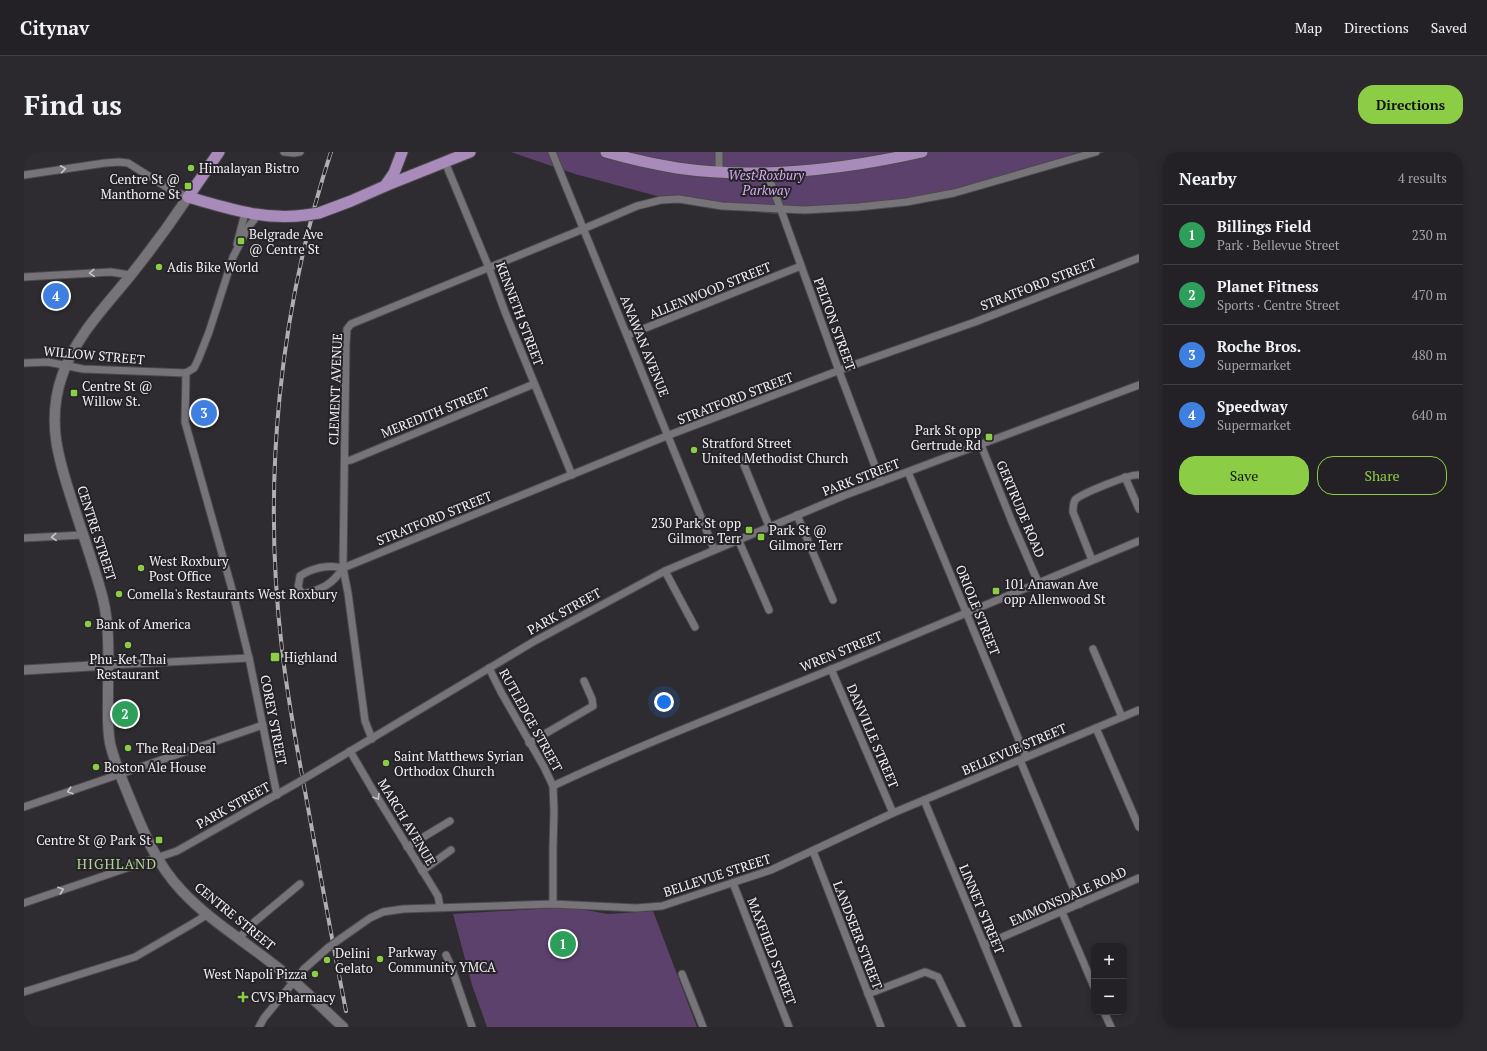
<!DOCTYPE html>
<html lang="en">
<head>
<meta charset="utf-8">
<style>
	body { margin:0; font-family:"PT Serif",serif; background:#2b292d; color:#f1f3f6 }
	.controls { position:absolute; right:12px; bottom:12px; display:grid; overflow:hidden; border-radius:8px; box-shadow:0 2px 6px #0003 }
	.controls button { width:36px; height:36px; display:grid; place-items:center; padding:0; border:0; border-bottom:1px solid #403e42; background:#232125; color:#f1f3f6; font:20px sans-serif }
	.you { position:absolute; left:640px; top:550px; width:14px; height:14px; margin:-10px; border:3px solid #fff; border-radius:50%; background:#1a73e8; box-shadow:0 0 0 6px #1a73e833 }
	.badge { display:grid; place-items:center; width:26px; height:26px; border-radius:50%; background:#8bce46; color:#fff; font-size:13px; font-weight:700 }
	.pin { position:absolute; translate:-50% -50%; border:2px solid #fff; box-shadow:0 1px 4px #0006 }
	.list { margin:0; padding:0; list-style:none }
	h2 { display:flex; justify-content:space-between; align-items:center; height:52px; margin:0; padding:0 16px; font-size:17px }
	h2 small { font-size:13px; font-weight:400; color:#a3a3a7 }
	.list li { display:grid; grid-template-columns:26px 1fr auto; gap:12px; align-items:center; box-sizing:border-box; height:60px; padding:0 16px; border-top:1px solid #403e42 }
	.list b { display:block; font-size:15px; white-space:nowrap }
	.list p { margin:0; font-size:13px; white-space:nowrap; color:#a3a3a7 }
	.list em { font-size:13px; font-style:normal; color:#a3a3a7 }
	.actions { display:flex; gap:8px; padding:12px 16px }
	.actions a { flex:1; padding:9px 0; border:1px solid #8bce46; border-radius:16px; text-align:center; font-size:14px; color:#8bce46 }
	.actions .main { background:#8bce46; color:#111 }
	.map { position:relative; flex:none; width:1115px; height:875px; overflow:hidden; border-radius:16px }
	header { display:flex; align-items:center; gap:24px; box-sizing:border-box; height:56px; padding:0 20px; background:#232125; border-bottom:1px solid #403e42 }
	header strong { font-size:19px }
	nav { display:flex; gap:22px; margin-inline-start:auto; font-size:14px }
	.intro { display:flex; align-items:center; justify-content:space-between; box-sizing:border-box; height:96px; padding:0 24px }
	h1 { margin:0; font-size:28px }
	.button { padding:10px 18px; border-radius:16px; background:#8bce46; color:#111; font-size:14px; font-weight:700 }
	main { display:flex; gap:24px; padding:0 24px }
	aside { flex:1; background:#232125; border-radius:16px; box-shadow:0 2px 6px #0003 }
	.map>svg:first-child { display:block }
</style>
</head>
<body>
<header>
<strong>Citynav</strong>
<nav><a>Map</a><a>Directions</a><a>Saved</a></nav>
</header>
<div class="intro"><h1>Find us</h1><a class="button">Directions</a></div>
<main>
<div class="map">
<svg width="1115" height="875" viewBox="0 0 1115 875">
	<rect width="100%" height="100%" fill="#2f2c31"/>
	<g fill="#5b416b">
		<path d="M487,0H1081L893,49L773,56L753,62L720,59L675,48L644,47L551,22Z"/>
		<path d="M544,755L584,762L629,759L673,875H463L448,833L429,762Z"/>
	</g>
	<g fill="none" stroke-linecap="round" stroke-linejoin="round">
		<g stroke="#4c4a4d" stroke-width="9">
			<g id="minor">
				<path d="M260,0L270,1L276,0"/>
				<path d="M528,0L690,397"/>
				<path d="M421,10L465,116L481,160L548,323"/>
				<path d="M695,21V0"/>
				<path d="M743,21L757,58L815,219L857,330"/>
				<path d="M0,23L81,11L95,10L104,11L147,38L164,45"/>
				<path d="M213,92L221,61"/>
				<path d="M0,125L87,120L106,123"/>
				<path d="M604,183L777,114"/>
				<path d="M0,211L24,210L59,217L162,221"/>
				<path d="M162,221L161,270L209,441L225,506"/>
				<path d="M162,221L170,216L174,208L185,180L209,105L225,74L234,63"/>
				<path d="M957,293L988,370L1014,430"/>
				<path d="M718,308L745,374"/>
				<path d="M321,309L327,308L510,232"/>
				<path d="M884,320L1002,605"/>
				<path d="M1101,325L1115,357"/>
				<path d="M773,363L809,448"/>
				<path d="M0,386L59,383"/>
				<path d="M714,387L745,458"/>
				<path d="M1068,408L1049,360C1049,356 1049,352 1051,348C1056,342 1108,321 1115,323"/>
				<path d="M319,416C305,412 288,416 276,424L274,436L279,442C298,437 308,433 319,416L645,283L832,212L951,170L1115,106"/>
				<path d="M641,419L671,475"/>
				<path d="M1069,497L1098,565"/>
				<path d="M84,513L225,506L253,643"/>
				<path d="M465,516L477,540L520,615L529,634L530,659L529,697V752"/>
				<path d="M807,517L869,661"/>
				<path d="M1072,576L1115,675"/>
				<path d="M348,587L341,569L324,441L319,416L322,192L323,177L327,172L552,80L613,54L637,48L655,47L698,54L781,58L834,55L882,50L930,41L1072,0"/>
				<path d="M505,591L569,554L568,547L560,529"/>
				<path d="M326,599L350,640L414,744L416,755"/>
				<path d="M996,608L1056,752"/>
				<path d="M288,622L509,490L641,419L819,344L1115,233"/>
				<path d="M529,634C620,591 715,555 808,517C911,475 1012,431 1115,389"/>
				<path d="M900,648L994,875"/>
				<path d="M0,655L239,573"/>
				<path d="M383,695L426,669"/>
				<path d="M789,699L857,875"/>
				<path d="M398,719L427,698"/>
				<path d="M709,731L765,875"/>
				<path d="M0,751L153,699L273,631"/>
				<path d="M1038,760L1070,835"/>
				<path d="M215,786L228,772L276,732"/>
				<path d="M316,787L346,766L359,760L379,757L529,752L612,756L638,754L747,718L869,661L1115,558"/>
				<path d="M960,793L1115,726"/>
				<path d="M422,803L427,814L448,875"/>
				<path d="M658,822L679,875"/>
				<path d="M0,840L111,805L168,772L184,762"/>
				<path d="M844,842L901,820L914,825L938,875"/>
				<path d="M1080,860L1087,875"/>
				<path d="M235,875L240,866L280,817L305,795"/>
			</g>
		</g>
		<g stroke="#4c4a4d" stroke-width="11">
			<path id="tertiary" d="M0,518L84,513"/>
		</g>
		<g stroke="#4c4a4d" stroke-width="12">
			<path id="secondary" d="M164,45C146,72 127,98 106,124C81,155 51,185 38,224C22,270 35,309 49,352C58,380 68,408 76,436C87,471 84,506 84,543C84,559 83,575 86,591C90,609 97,625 104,642C118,677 132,712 158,739C186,769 222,790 254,816C277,834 297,855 319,875"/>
		</g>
		<g stroke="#4c4a4d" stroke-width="13">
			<g id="primary">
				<path d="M195,0L164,45C203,56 240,69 282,63"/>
				<path d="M582,0C606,7 629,12 653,16C735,28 818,18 898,0"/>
				<path d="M361,34L446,0"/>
				<path d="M295,61L327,49L361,34L370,21L378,0"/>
			</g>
		</g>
		<use href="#minor" stroke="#767379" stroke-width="7"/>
		<use href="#tertiary" stroke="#767379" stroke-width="9"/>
		<use href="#secondary" stroke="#767379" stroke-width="10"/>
		<use href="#primary" stroke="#a88abb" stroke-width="11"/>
		<g stroke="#b1aeb2" stroke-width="4">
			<path id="rail" d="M307,0C255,159 238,331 258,497C264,552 275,606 285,661C297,727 309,793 322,859"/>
		</g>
		<use href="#rail" stroke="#252327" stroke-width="2.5" stroke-dasharray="8" stroke-linecap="butt"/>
		<g stroke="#4c4a4d" stroke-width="9" stroke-linecap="butt">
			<g id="minor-bridge">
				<path d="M273,631L288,622"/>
				<path d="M305,795L316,787"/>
			</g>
		</g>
		<g stroke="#4c4a4d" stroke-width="13" stroke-linecap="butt">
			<path id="primary-bridge" d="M282,63L295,61"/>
		</g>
		<use href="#minor-bridge" stroke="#767379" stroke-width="7"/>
		<use href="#primary-bridge" stroke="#a88abb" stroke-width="11"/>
	</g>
	<defs><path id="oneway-chevron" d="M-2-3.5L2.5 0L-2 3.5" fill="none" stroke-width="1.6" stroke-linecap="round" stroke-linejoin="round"/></defs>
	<g stroke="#c7c4c8">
		<use href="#oneway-chevron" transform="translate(39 17) rotate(-8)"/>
		<use href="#oneway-chevron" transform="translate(68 121) rotate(177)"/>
		<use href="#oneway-chevron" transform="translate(30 385) rotate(177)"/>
		<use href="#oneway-chevron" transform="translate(46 639) rotate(162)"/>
		<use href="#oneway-chevron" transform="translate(353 645) rotate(58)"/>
		<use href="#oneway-chevron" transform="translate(37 738) rotate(-19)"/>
	</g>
	<g fill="#8bce46" stroke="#252327" stroke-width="1.5">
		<circle cx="167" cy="16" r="4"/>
		<rect x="160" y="30" width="8" height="8" rx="2"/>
		<rect x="213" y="85" width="8" height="8" rx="2"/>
		<circle cx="135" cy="115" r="4"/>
		<rect x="46" y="237" width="8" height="8" rx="2"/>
		<rect x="961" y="281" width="8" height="8" rx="2"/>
		<circle cx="670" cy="298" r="4"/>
		<rect x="721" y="374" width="8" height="8" rx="2"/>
		<rect x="733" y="381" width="8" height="8" rx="2"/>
		<circle cx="117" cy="416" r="4"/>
		<rect x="968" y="435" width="8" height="8" rx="2"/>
		<circle cx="95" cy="442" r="4"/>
		<circle cx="64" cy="472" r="4"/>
		<circle cx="104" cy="493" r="4"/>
		<rect x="246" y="500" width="10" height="10" rx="2"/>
		<circle cx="104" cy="596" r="4"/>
		<circle cx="362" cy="611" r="4"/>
		<circle cx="72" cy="615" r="4"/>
		<rect x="131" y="684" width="8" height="8" rx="2"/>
		<circle cx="356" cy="807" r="4"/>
		<circle cx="303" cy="808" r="4"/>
		<circle cx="291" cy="822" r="4"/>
		<path d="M217 839h4v4h4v4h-4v4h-4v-4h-4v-4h4z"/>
	</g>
	<g text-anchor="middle" stroke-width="4" stroke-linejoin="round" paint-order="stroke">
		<g font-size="13" fill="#f2f0f3" stroke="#252327" text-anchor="start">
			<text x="175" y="21">Himalayan Bistro</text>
			<text x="156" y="32" text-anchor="end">Centre St @<tspan x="156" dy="15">Manthorne St</tspan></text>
			<text x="225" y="87">Belgrade Ave<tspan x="225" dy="15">@ Centre St</tspan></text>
			<text x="143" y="120">Adis Bike World</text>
			<text x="58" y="239">Centre St @<tspan x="58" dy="15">Willow St.</tspan></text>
			<text x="957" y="283" text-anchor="end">Park St opp<tspan x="957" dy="15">Gertrude Rd</tspan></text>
			<text x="678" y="296">Stratford Street<tspan x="678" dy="15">United Methodist Church</tspan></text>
			<text x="717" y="376" text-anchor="end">230 Park St opp<tspan x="717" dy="15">Gilmore Terr</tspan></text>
			<text x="745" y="383">Park St @<tspan x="745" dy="15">Gilmore Terr</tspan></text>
			<text x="125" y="414">West Roxbury<tspan x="125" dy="15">Post Office</tspan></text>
			<text x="980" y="437">101 Anawan Ave<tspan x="980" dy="15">opp Allenwood St</tspan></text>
			<text x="103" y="447">Comella's Restaurants West Roxbury</text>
			<text x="72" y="477">Bank of America</text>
			<text x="260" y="510">Highland</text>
			<text x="104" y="512" text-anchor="middle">Phu-Ket Thai<tspan x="104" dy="15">Restaurant</tspan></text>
			<text x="112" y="601">The Real Deal</text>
			<text x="370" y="609">Saint Matthews Syrian<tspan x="370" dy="15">Orthodox Church</tspan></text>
			<text x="80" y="620">Boston Ale House</text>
			<text x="127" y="693" text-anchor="end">Centre St @ Park St</text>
			<text x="364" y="805">Parkway<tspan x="364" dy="15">Community YMCA</tspan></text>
			<text x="311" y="806">Delini<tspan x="311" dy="15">Gelato</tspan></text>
			<text x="283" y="827" text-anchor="end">West Napoli Pizza</text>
			<text x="227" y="850">CVS Pharmacy</text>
		</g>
		<g font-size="13" font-style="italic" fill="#d8abf5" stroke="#252327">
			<text x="742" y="28">West Roxbury<tspan x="742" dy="15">Parkway</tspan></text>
		</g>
		<g font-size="13" fill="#f2f0f3" stroke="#252327">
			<text transform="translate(1014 132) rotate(-21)" y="5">STRATFORD STREET</text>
			<text transform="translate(686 138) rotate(-22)" y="5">ALLENWOOD STREET</text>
			<text transform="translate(496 162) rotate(69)" y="5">KENNETH STREET</text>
			<text transform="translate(811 172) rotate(70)" y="5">PELTON STREET</text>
			<text transform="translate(621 194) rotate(68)" y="5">ANAWAN AVENUE</text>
			<text transform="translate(70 203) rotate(5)" y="5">WILLOW STREET</text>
			<text transform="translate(311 237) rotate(-88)" y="5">CLEMENT AVENUE</text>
			<text transform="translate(711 246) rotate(-21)" y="5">STRATFORD STREET</text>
			<text transform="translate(411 260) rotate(-22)" y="5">MEREDITH STREET</text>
			<text transform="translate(837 325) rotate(-21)" y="5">PARK STREET</text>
			<text transform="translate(997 357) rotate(67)" y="5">GERTRUDE ROAD</text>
			<text transform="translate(410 366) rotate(-22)" y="5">STRATFORD STREET</text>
			<text transform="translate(73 381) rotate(72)" y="5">CENTRE STREET</text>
			<text transform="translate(954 458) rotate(68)" y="5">ORIOLE STREET</text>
			<text transform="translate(540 459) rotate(-29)" y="5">PARK STREET</text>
			<text transform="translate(817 499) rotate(-22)" y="5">WREN STREET</text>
			<text transform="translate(250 568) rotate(79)" y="5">COREY STREET</text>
			<text transform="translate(507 568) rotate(61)" y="5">RUTLEDGE STREET</text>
			<text transform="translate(849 584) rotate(67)" y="5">DANVILLE STREET</text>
			<text transform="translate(990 597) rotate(-23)" y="5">BELLEVUE STREET</text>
			<text transform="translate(209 653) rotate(-29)" y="5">PARK STREET</text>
			<text transform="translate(383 670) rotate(59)" y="5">MARCH AVENUE</text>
			<text transform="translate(693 723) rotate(-18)" y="5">BELLEVUE STREET</text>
			<text transform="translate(1044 744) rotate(-24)" y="5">EMMONSDALE ROAD</text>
			<text transform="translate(958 757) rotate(67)" y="5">LINNET STREET</text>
			<text transform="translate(211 764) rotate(39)" y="5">CENTRE STREET</text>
			<text transform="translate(834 783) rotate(69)" y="5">LANDSEER STREET</text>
			<text transform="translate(748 799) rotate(69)" y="5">MAXFIELD STREET</text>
		</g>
		<g font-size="14" letter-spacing="1" fill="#b0d692" stroke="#252327">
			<text x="93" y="717">HIGHLAND</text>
		</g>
	</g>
</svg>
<div class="controls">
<button>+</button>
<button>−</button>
</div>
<div class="you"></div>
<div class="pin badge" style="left:539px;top:792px;background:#2e9e5b">1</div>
<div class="pin badge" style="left:101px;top:562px;background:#2e9e5b">2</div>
<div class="pin badge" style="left:180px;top:261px;background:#3f7fe0">3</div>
<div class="pin badge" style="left:32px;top:144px;background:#3f7fe0">4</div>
</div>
<aside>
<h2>Nearby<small>4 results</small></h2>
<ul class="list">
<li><span class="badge" style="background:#2e9e5b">1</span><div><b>Billings Field</b><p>Park · Bellevue Street</p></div><em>230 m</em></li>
<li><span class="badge" style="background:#2e9e5b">2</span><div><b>Planet Fitness</b><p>Sports · Centre Street</p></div><em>470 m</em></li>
<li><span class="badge" style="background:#3f7fe0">3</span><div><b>Roche Bros.</b><p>Supermarket</p></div><em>480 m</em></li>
<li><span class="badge" style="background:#3f7fe0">4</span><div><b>Speedway</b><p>Supermarket</p></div><em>640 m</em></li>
</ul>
<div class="actions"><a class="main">Save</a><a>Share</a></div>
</aside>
</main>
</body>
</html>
